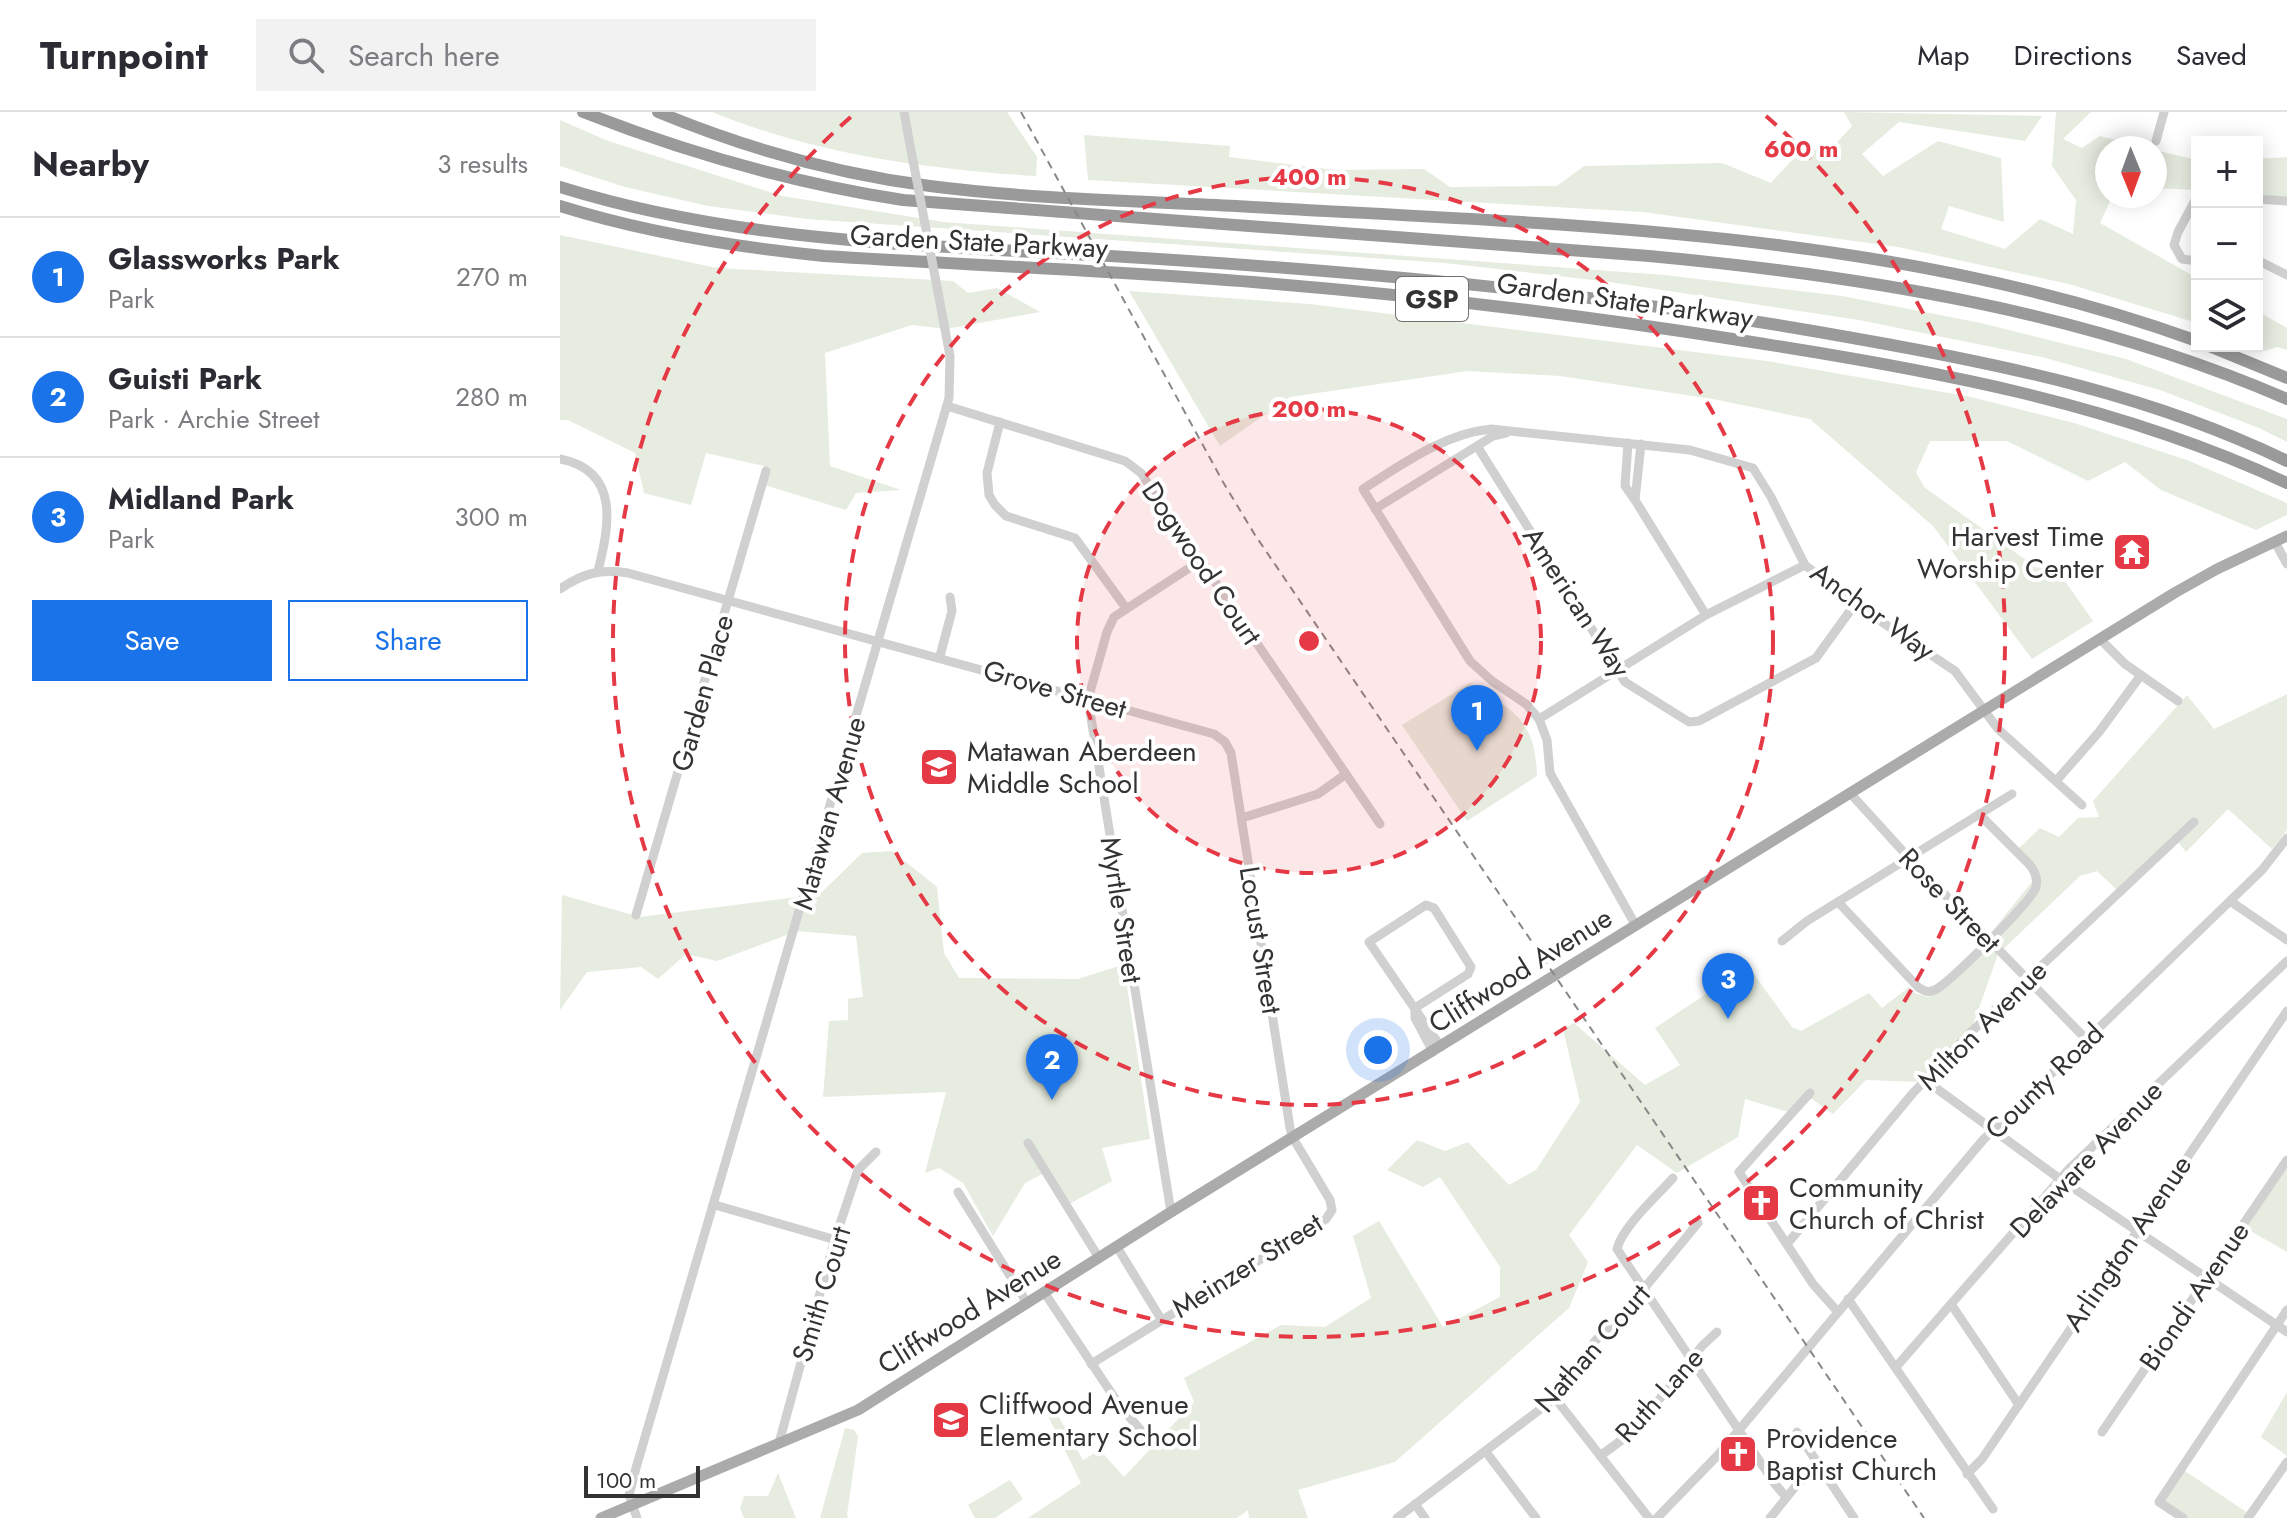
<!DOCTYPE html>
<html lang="en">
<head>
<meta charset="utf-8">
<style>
	body { margin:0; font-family:Jost,sans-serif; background:#f2f2f3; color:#2b2b33 }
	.controls { position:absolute; right:24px; top:24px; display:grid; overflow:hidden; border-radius:0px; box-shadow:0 4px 20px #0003 }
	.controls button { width:72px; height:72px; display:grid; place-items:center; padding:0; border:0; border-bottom:2px solid #e1e1e2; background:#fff; color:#2b2b33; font:40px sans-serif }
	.compass { position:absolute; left:1535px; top:24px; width:72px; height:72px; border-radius:50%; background:#fff; box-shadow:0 4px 20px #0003; rotate:179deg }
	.scale { position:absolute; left:24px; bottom:20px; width:116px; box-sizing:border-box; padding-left:8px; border:4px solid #333; border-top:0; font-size:22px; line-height:28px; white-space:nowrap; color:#333; -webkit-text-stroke:6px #fff; paint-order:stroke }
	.you { position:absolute; left:818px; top:938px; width:28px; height:28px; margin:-20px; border:6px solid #fff; border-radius:50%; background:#1a73e8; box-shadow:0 0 0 12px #1a73e833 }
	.badge { display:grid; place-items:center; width:52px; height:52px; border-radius:50%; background:#1a73e8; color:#fff; font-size:26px; font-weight:700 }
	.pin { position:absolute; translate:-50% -66px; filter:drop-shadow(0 2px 4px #0008) }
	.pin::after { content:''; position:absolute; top:42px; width:28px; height:24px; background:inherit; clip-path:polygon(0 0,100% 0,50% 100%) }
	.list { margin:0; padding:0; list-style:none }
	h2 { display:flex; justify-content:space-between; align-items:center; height:104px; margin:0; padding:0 32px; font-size:34px }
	h2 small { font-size:26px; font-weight:400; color:#7c7c81 }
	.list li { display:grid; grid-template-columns:52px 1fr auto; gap:24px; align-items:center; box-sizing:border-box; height:120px; padding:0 32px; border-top:2px solid #e1e1e2 }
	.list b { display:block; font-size:30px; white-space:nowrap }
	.list p { margin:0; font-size:26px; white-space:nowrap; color:#7c7c81 }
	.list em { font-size:26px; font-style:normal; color:#7c7c81 }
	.actions { display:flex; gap:16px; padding:24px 32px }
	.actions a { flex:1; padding:18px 0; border:2px solid #1a73e8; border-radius:0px; text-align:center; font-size:28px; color:#1a73e8 }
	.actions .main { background:#1a73e8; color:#fff }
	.icon { flex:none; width:44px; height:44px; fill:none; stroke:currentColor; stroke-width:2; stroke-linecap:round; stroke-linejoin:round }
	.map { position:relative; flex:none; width:1727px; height:1406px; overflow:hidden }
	header { display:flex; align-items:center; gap:48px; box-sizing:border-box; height:112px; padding:0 40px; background:#fff; border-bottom:2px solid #e1e1e2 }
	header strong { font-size:38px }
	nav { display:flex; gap:44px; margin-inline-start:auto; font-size:28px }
	.search { width:560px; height:72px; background:#f2f2f3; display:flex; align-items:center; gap:20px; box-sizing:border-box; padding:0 28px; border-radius:0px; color:#7c7c81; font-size:30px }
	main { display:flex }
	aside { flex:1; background:#fff }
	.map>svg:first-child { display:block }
</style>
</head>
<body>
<header>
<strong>Turnpoint</strong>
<div class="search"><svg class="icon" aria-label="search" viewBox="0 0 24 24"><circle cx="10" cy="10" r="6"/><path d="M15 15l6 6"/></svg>Search here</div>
<nav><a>Map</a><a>Directions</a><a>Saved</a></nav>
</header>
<main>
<aside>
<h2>Nearby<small>3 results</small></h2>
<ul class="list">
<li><span class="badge">1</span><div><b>Glassworks Park</b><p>Park</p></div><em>270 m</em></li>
<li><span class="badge">2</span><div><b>Guisti Park</b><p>Park · Archie Street</p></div><em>280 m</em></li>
<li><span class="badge">3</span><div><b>Midland Park</b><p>Park</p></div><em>300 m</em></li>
</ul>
<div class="actions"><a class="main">Save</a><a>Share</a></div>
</aside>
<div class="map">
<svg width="1727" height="1406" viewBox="0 0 1727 1406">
	<rect width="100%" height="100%" fill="#fff"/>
	<g fill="#e6ecdf">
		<path d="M152,0H447L477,45L476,64C366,57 255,42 152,0Z"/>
		<path d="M1284,0L1482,4L1465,29L1339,10L1302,42L1323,64L1378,29L1441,46L1444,110L1389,94L1381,117L1445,137L1480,107L1513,122L1516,88L1492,54L1496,0H1531L1503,27L1522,36L1540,24L1587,36H1547V84H1567L1550,89L1540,111L1637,166V211L1509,172L1338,135L1083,100L528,68L524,23L670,34L669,45L775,58L864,57L890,75L997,74L1024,54L1162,51L1211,71L1241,38H1270L1292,14Z"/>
		<path d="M0,8L48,29L222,84L383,110L1105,163L1282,184L1421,211L1566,247L1727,307V330L1699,316L1600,278L1482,245L1299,208L1050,170L885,151L247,107L148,94L65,75L0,54Z"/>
		<path d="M1595,38L1637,48V78L1595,76Z"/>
		<path d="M1727,45V85L1697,83V47Z"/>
		<path d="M0,123L157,156L393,169L408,181L437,176L480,200L386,217L352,213L265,241L270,354L341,378L296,381L286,398L201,372L204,354L146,341L131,393L84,381L75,341L8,308H0Z"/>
		<path d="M569,179L750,192L1207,249L1411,285L1514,311L1627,348L1727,391V403L1696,418L1601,378L1565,350L1528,369L1447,329H1370L1356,360L1364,375L1477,456L1493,452L1533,509L1472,547L1373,414L1250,307L1153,287L1000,264L908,259L730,285L660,334Z"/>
		<path d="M1697,199L1727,216V238L1717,235L1705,239L1694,234H1697Z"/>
		<path d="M910,571C954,600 975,606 977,664L907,709L842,613Z"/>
		<path d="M1727,582V718L1712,737L1668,697L1626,740L1618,730L1557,778L1537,759L1520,764L1438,842L1412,916L1362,970L1306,968L1273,1002L1245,982L1228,1000L1185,987L1178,1025L1117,1061L1077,1033L1009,1123L1028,1150L1009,1196L835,1350L738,1378L748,1406H689L688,1398L677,1406H468L521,1371L488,1304L496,1300L523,1348L540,1338L564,1365L634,1290L624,1266L721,1213L765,1215L811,1186L793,1124L819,1109L883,1215L940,1185V1155L880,1065L863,1075L827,1058L857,1028L885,1039L908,1030L949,1073L976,1058L1020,990L1003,917L1014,911L1085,973L1120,953L1095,916L1188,854L1232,915L1241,919L1309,881L1322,896L1349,875L1355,881L1368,885L1426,827L1475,766L1455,740L1480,716L1499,725L1518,706L1539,705L1533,689L1627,583L1654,617Z"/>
		<path d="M332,739L377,775L384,841L399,866L518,867L562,853L567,874L590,1027L542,1036L552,1069L509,1092L490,1058L465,1071L433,1124L403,1071L379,1056L365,1061L386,980L263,985L269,909L288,908V887L303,885L296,824L237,819L157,849L126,842L98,867L81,855L27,860L0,898L2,783L80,805L260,782L302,741Z"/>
		<path d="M1727,1048V1140L1682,1114Z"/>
		<path d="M1727,1280V1344L1701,1325Z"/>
		<path d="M285,1316L294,1318L298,1325L287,1403L289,1406H260Z"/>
		<path d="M1619,1355L1688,1401L1685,1406H1618L1597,1387Z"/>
		<path d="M218,1361L236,1406H184L180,1396L184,1384H208Z"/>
		<path d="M450,1368L463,1387L435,1406H415L408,1393Z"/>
	</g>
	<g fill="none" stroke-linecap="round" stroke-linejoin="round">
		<g stroke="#d0d0d0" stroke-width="9">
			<path d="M344,0L347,17"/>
			<path d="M1596,29L1604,0"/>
			<path d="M1637,85L1618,120L1614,133L1622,147L1637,149"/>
			<path d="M1697,87L1727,89"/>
			<path d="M1697,148L1727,163"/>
			<path d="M387,294L565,349L581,361L820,712"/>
			<path d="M440,310L427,361L429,383L435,393L446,404L515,426L566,496"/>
			<path d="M1068,331L1065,374L1075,388"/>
			<path d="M1081,332L1075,388L1146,503"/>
			<path d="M917,334L1065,570L1129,610L1139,609L1256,546L1295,492"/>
			<path d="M0,347C61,359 49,415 38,459"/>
			<path d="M815,397L933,324L946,321"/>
			<path d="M1715,430L1727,452"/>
			<path d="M0,477C23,461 40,457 68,461L654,622L665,630L671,641L730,1016L733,1026L770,1088L772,1098L766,1107L531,1252"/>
			<path d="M1540,527L1565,552L1618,589"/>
			<path d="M380,544L392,499L390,485"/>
			<path d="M979,607L1146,503L1245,453"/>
			<path d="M1496,669L1539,620L1581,563"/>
			<path d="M1290,681L1349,746L1526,927"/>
			<path d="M682,706L758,682L786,662"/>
			<path d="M1670,789L1727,828"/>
			<path d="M1278,790L1358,875C1364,879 1368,881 1375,878C1390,870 1472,789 1476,775C1478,766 1475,759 1469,752L1419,702"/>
			<path d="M76,803L206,359"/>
			<path d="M1076,814L990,661L987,628L979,607L966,592L932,569L910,549L803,377C843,352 883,322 931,317L1130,338L1193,356L1211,385L1245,453L1295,492L1395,559L1438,617L1522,693"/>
			<path d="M1222,829L1247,809L1452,682"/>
			<path d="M855,896L908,862L911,855L874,796L866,793L809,830L881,935"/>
			<path d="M855,896V906L873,940"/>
			<path d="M1365,968L1500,1067L1727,1220"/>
			<path d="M1250,981L1179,1060L1253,1172L1277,1199"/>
			<path d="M468,1031L539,1146"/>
			<path d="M1113,1066C1098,1083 1062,1115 1057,1137L1215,1372L1226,1385"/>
			<path d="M398,1080L467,1191"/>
			<path d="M155,1093L269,1126"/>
			<path d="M611,1100L528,587L547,520L554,505L640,449"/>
			<path d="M1227,1132L1353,981L1410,921L1634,710"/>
			<path d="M557,1135L601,1207"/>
			<path d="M484,1180L560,1294L584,1322"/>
			<path d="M1288,1187L1433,1397"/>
			<path d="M1391,1192L1459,1293"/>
			<path d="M1336,1255L1509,1057L1727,849"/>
			<path d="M995,1286L1089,1406"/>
			<path d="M1237,1320L1294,1406"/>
			<path d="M1542,1320L1727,1048"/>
			<path d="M219,1331L274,1130L298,1058L316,1040"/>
			<path d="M926,1340L976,1406"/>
			<path d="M1040,1344L1074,1319L1142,1234L1157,1220"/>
			<path d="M1407,1362L1422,1347L1727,899"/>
			<path d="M855,1392L865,1406"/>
			<path d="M77,1406L69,1383L76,1356L389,286L390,244L377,175"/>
			<path d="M837,1406L995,1286L1035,1229L1068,1196L1138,1111"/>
			<path d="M1097,1406L1158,1343L1423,1028L1702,758L1727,726"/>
			<path d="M1210,1406L1235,1375L1258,1352"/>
			<path d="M1623,1406L1599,1390L1727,1198"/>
			<path d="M1688,1406L1727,1350"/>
		</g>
		<path stroke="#ababab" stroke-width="11" d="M41,1406L298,1298L611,1100L1616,480L1657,457L1727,424"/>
		<g stroke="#9a9a9a" stroke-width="12">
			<path d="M23,0C127,41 233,71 343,88L1089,144C1306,164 1526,200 1727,287"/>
			<path d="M98,0C185,36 277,62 370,74C471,87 575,89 676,94C998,113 1330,117 1637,229"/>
			<path d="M0,75C179,131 364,133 550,144C803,159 1054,182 1304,228C1450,254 1593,284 1727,349"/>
			<path d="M0,94C86,121 174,135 264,144C410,153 558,159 704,171C863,184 1022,203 1179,228C1367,257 1553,290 1727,371"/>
			<path d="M1649,234L1727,266"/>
		</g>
		<path stroke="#888" stroke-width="2" stroke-dasharray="8 6" stroke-linecap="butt" d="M461,0L663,370L695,423L1364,1406"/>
		<path stroke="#d0d0d0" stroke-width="9" d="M347,17L377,175"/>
	</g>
	<circle cx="749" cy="529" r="232" fill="#e63946" fill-opacity=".12"/>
	<g fill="none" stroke="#e63946" stroke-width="4" stroke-dasharray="14 10">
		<circle cx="749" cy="529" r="232"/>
		<circle cx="749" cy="529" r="464"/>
		<path d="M1206 4A696 696 0 1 1 292 4"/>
	</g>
	<defs>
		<g id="temple-square" transform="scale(2)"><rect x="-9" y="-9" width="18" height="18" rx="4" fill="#e63946" stroke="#fff"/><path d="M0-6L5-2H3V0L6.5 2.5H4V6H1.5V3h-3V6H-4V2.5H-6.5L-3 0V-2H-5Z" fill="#fff"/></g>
		<g id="school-square" transform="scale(2)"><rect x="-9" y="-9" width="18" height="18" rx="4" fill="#e63946" stroke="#fff"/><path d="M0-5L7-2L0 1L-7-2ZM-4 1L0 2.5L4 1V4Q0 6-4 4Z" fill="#fff"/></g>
		<g id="church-square" transform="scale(2)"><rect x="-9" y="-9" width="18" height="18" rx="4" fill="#e63946" stroke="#fff"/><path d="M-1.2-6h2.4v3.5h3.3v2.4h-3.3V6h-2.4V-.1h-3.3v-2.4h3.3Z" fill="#fff"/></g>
	</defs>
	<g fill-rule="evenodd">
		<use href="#temple-square" x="1572" y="440"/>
		<use href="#school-square" x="379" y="655"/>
		<use href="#church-square" x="1201" y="1091"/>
		<use href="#school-square" x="391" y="1308"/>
		<use href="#church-square" x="1178" y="1342"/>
	</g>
	<g text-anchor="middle" stroke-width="8" stroke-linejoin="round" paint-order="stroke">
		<rect fill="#fff" stroke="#707070" stroke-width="2" x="836" y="165" width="72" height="44" rx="6"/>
		<g font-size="26" font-weight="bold" fill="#333">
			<text x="872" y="196">GSP</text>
		</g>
		<g font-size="28" fill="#333" stroke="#fff">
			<text transform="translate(419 129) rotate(3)" y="10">Garden State Parkway</text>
			<text transform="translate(1065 188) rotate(8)" y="10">Garden State Parkway</text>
			<text transform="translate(642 451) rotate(56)" y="10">Dogwood Court</text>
			<text transform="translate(1017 490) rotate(57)" y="10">American Way</text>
			<text transform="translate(1313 499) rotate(36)" y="10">Anchor Way</text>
			<text transform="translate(495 577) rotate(16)" y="10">Grove Street</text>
			<text transform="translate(142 581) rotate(-74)" y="10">Garden Place</text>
			<text transform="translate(269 701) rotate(-74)" y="10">Matawan Avenue</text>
			<text transform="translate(1390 788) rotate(46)" y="10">Rose Street</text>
			<text transform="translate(562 798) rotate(81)" y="10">Myrtle Street</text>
			<text transform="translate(701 828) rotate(81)" y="10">Locust Street</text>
			<text transform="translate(960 858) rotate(-32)" y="10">Cliffwood Avenue</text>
			<text transform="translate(1422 913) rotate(-45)" y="10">Milton Avenue</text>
			<text transform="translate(1484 969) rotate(-44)" y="10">County Road</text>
			<text transform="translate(1526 1047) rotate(-46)" y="10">Delaware Avenue</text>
			<text transform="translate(1567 1131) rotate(-56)" y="10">Arlington Avenue</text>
			<text transform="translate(687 1153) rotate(-32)" y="10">Meinzer Street</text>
			<text transform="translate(261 1182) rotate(-73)" y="10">Smith Court</text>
			<text transform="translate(1634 1184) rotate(-56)" y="10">Biondi Avenue</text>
			<text transform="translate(409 1199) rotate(-32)" y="10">Cliffwood Avenue</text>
			<text transform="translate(1032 1236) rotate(-49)" y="10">Nathan Court</text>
			<text transform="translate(1099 1283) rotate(-48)" y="10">Ruth Lane</text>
		</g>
		<g font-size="28" fill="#333" stroke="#fff" text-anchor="start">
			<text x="1544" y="434" text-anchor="end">Harvest Time<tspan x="1544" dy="32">Worship Center</tspan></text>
			<text x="407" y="649">Matawan Aberdeen<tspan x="407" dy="32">Middle School</tspan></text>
			<text x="1229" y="1085">Community<tspan x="1229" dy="32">Church of Christ</tspan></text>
			<text x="419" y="1302">Cliffwood Avenue<tspan x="419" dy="32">Elementary School</tspan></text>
			<text x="1206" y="1336">Providence<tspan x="1206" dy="32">Baptist Church</tspan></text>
		</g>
	</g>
	<circle cx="749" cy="529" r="12" fill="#e63946" stroke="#fff" stroke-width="4"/>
	<g font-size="24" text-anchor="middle" font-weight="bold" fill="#e63946" stroke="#fff" stroke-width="8" stroke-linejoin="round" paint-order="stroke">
		<text x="1241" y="45">600 m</text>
		<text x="749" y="73">400 m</text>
		<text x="749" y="305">200 m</text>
	</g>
</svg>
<div class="controls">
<button>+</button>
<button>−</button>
<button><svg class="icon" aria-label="layers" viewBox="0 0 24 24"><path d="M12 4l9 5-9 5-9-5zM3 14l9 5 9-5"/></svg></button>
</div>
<svg class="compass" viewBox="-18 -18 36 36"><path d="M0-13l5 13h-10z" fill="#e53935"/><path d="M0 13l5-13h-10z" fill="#7c7c81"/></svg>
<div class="scale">100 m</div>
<div class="you"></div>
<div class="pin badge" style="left:917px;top:639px">1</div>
<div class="pin badge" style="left:492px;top:988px">2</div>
<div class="pin badge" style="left:1168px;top:907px">3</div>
</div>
</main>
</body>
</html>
